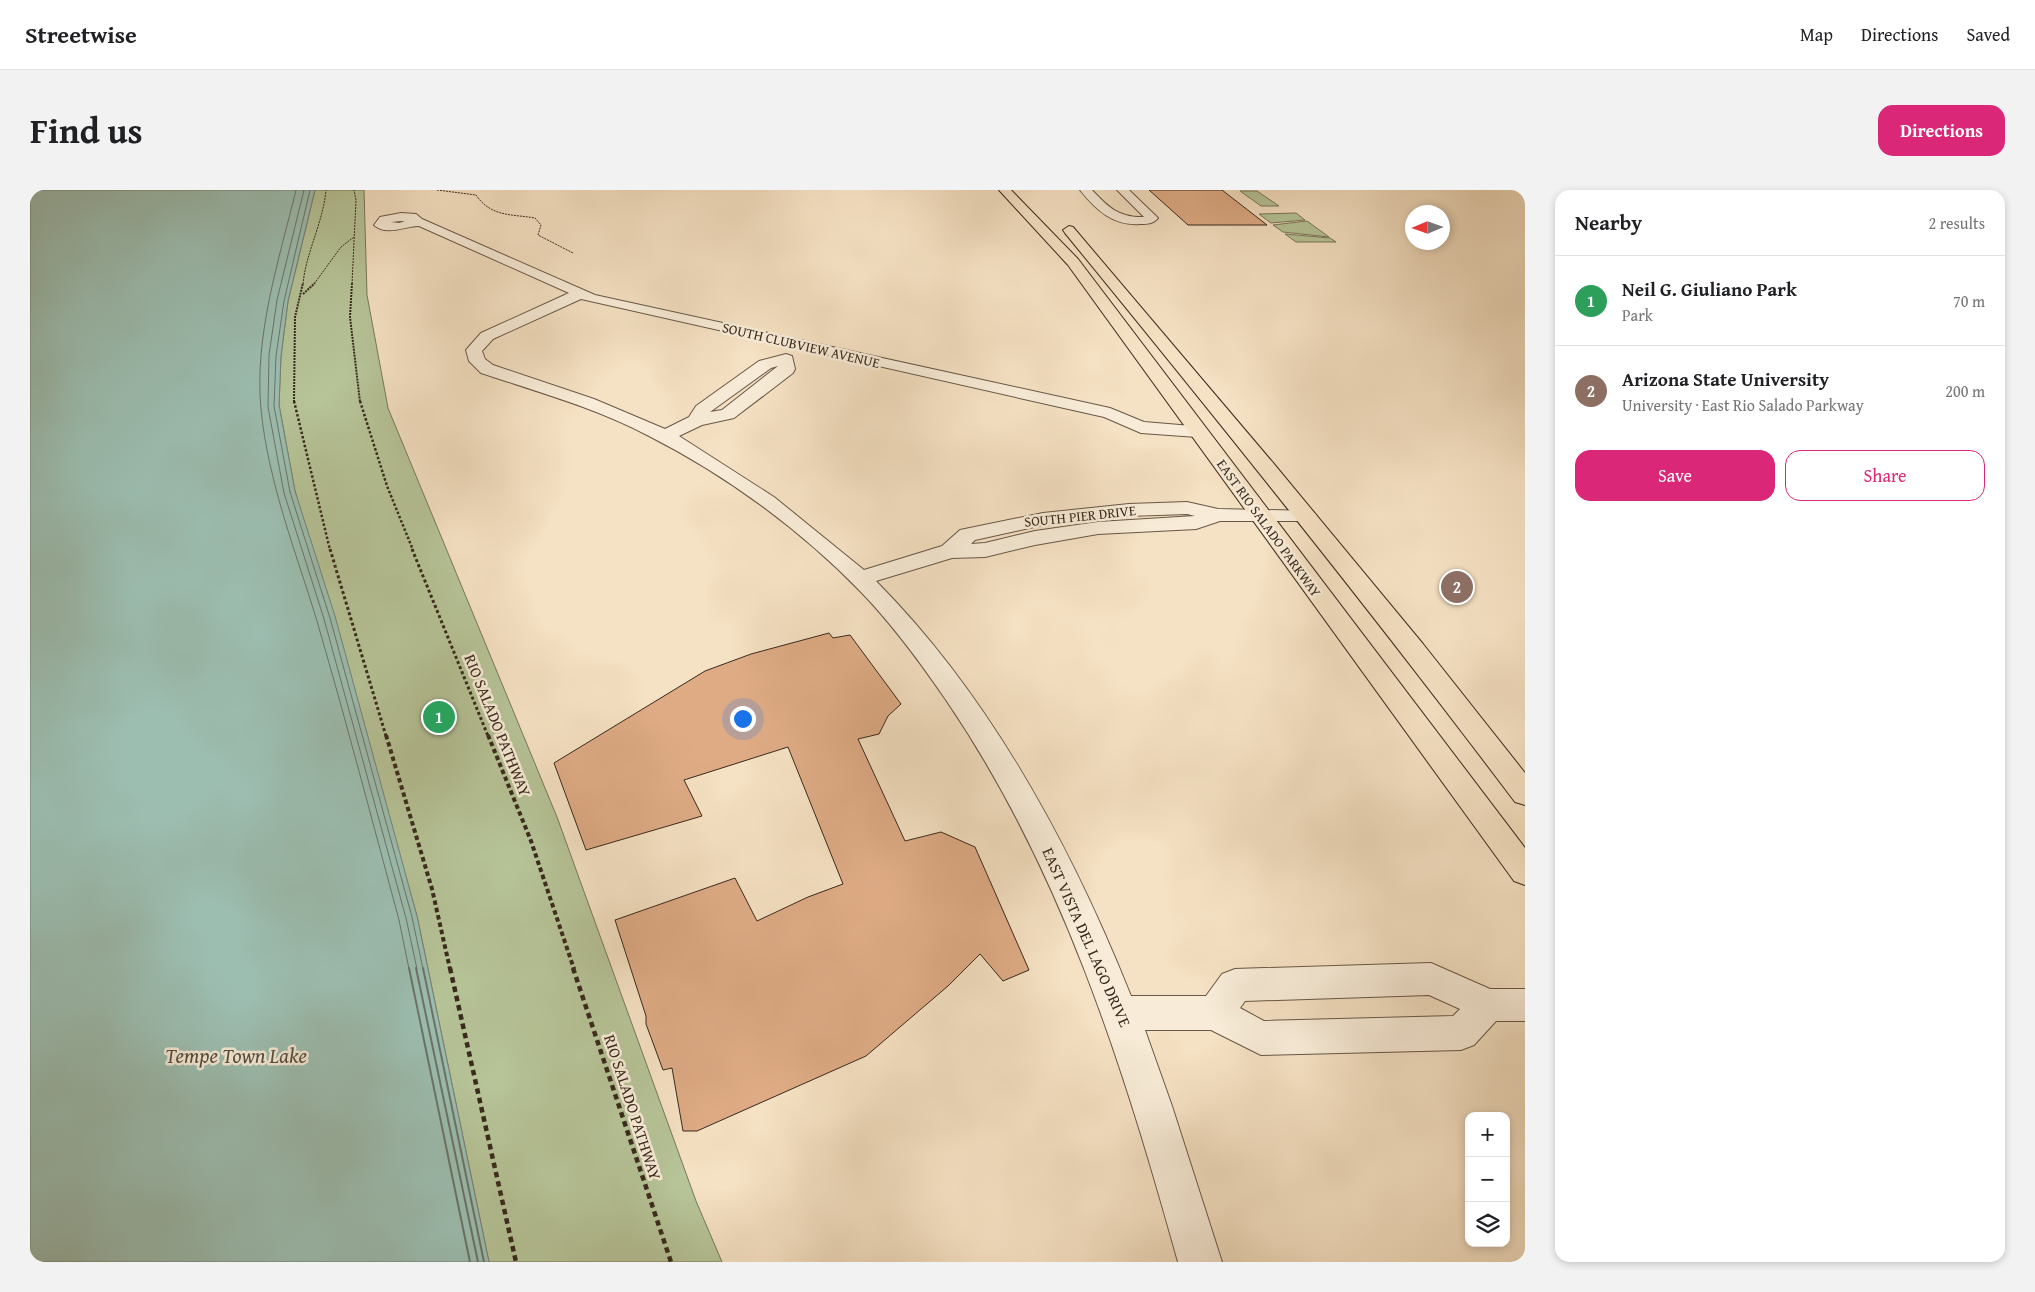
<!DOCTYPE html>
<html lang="en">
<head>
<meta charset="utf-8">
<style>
	body { margin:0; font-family:"Gentium Book Plus",serif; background:#f2f2f2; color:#202124 }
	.controls { position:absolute; right:15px; bottom:15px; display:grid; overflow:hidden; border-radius:10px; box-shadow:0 2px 8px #0003 }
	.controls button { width:45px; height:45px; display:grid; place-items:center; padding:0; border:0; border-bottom:1px solid #e0e0e0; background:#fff; color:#202124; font:25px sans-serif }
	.compass { position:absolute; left:1375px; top:15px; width:45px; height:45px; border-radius:50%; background:#fff; box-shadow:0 2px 8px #0003; rotate:268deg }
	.you { position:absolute; left:712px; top:528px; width:18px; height:18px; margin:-12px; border:4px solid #fff; border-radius:50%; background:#1a73e8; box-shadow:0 0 0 8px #1a73e833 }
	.badge { display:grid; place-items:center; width:32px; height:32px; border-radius:50%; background:#db2777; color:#fff; font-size:16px; font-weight:700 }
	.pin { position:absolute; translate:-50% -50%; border:2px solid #fff; box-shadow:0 1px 5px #0006 }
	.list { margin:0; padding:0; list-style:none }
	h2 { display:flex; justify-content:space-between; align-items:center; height:65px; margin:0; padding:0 20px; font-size:21px }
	h2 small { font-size:16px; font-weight:400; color:#757577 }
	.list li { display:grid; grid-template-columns:32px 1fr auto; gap:15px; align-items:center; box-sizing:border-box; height:90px; padding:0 20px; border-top:1px solid #e0e0e0 }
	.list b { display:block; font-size:19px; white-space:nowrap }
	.list p { margin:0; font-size:16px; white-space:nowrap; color:#757577 }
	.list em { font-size:16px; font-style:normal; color:#757577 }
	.actions { display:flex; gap:10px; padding:15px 20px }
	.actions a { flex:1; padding:11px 0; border:1px solid #db2777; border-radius:15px; text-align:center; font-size:18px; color:#db2777 }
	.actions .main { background:#db2777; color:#fff }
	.icon { flex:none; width:28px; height:28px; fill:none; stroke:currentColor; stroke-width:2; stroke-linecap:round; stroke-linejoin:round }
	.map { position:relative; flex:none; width:1495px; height:1072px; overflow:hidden; border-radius:15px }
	header { display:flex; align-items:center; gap:30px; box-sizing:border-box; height:70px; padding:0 25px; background:#fff; border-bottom:1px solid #e0e0e0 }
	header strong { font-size:24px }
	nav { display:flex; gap:28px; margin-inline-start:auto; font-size:18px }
	.intro { display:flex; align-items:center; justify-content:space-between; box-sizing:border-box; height:120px; padding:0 30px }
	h1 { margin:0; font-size:35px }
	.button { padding:12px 22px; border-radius:15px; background:#db2777; color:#fff; font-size:18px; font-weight:700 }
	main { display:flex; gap:30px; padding:0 30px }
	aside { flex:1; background:#fff; border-radius:15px; box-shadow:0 2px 8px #0003 }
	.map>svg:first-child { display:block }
</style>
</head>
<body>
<header>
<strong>Streetwise</strong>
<nav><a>Map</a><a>Directions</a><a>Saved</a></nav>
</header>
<div class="intro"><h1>Find us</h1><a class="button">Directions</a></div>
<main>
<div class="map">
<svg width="1495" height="1072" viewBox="0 0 1495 1072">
	<rect width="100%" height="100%" fill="#f5e1c3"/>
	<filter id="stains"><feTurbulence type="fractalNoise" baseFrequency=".004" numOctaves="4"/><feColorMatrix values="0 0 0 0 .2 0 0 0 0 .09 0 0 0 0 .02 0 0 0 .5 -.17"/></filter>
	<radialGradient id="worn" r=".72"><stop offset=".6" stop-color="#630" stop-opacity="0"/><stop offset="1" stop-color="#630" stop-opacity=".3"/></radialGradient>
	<g fill="#b6c498" stroke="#78765a">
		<path d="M285,0H334L337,105L358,218L527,627L666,1011L692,1072H459L387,726L265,301L249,215L251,166L258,111Z"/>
		<path d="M1210,1H1227L1249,16H1231Z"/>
		<path d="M1266,23L1275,30L1241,33L1229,24Z"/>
		<path d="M1277,31L1299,47L1253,42L1243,35Z"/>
		<path d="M1255,44L1300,48L1306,52H1266Z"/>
	</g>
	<path fill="#9cbeb1" stroke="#748276" d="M0,0H285L258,111L251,166L249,215L265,301L305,426L387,726L459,1072H0Z"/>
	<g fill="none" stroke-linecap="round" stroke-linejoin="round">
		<g stroke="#6a7467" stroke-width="1">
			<path d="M266,0C249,70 224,146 231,219C238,292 266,362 287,431C316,530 342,630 369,730L379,779"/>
			<path d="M274,0L247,110L239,165L238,217L254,303L294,429L376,728L387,779"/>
			<path d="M280,0L254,111L246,166L244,216L260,302L300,428L382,727L393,779"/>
		</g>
		<g stroke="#6a7467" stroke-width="2">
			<path d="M379,778L440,1072"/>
			<path d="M386,778L448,1072"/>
			<path d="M393,778L454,1072"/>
		</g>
	</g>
	<g fill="#deab85" stroke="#39291d">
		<path d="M1119,0H1192L1237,35H1158Z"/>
		<path d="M799,443L803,448L820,445L871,514L858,526L849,544L828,549L875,651L911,642L945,657L999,780L973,791L950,764L918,796L836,866L667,941H653L642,878L633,880L616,834V826L585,730L705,688L727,731L778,707L813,694L758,557L654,590L672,626L556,660L524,573L675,481L721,464Z"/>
	</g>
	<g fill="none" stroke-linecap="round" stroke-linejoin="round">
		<g stroke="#685746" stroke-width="2">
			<g id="minor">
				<path d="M1050,0H1062C1078,17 1089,28 1114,27L1087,0H1099L1128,28C1123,34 1117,34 1110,34C1083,36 1066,20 1050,0Z"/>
				<path d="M371,23L386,24L392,29L565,105L1080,218L1114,232L1174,237L1176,241L1174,245L1167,247L1111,243L1074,227L551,109L463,149L452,161L455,169L463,175L564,209L635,239L659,227L666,216L729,171L756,164L762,166L765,179L763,183L704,228L672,235L649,246L744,307L834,380L912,356L930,340L1013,323L1099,314L1157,312L1188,319L1282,321L1286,325L1282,329L1275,331H1190L1166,339L1068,344L1005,355L955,367L922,368L846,391C961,507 1041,656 1101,806H1176L1192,784L1205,779L1401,773L1460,799H1495V831H1466L1444,855L1431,860L1231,865L1181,840H1115L1142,916L1192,1072H1148C1093,875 1032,680 916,510C890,472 863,435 831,402C771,340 696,285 619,246C566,218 508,202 451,183L439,171L436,160L451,143L539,103L389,36C378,35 357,47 344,35L350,27ZM371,31H375L369,33L361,32ZM748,176L692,220L680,222L741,178ZM1157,324L1165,326L1068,332L1005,341L955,353L941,354L945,350L1013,335L1099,326ZM1399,805L1430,819L1423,826L1234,831L1210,818L1215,811Z"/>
			</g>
		</g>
		<g stroke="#39291d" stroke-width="2">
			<g id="major">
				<path d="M969,0H981L1048,69L1495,658V695L1484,691L1038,75Z"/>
				<path d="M1039,36L1043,37L1244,274L1393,454L1495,583V615L1485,612C1339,418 1188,230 1035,43L1033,40Z"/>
			</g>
		</g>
		<g stroke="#39291d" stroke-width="1" stroke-dasharray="2 1" stroke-linecap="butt">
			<path d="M407,0L446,5C461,27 481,24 505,28L511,35L508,45L543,63"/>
			<path d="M273,94C276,62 293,33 296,0"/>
			<path d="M284,94L311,57L324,47"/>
			<path d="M322,94L326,10L324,0"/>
		</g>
		<g stroke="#39291d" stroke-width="2" stroke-dasharray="2 1" stroke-linecap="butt">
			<path d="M322,93L320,127L330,212"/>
			<path d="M273,104L285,93"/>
			<path d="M264,212L265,127L273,93"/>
		</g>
		<g stroke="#39291d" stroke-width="2.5" stroke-dasharray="2.5 2" stroke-linecap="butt">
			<path d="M264,211L300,360"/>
			<path d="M330,211L357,296L383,360"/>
		</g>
		<g stroke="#39291d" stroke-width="3" stroke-dasharray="3 2.5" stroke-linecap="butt">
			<path d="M300,359L356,546"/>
			<path d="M382,359L458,546"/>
		</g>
		<g stroke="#39291d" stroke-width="4" stroke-dasharray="4.5 3" stroke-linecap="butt">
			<path d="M356,545L402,699L420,779"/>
			<path d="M458,545L501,651L544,779"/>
		</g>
		<g stroke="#39291d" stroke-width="4.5" stroke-dasharray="5.5 4" stroke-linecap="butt">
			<path d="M420,778L486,1072"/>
			<path d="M543,778L641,1072"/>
		</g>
		<use href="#minor" fill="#f8ecd8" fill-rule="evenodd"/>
		<use href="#major" fill="#f5e1c3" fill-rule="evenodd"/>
	</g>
	<g text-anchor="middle" stroke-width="5" stroke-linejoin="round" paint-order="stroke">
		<g font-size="14" fill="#39291d" stroke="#f8ecd8">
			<text transform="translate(771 155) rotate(13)" y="5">SOUTH CLUBVIEW AVENUE</text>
			<text transform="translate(1050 326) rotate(-6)" y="5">SOUTH PIER DRIVE</text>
			<text transform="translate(1239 338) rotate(54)" y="5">EAST RIO SALADO PARKWAY</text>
		</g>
		<g font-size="16" fill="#39291d" stroke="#f8ecd8">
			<text transform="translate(468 535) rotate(68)" y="6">RIO SALADO PATHWAY</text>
			<text transform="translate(1057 747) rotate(66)" y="6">EAST VISTA DEL LAGO DRIVE</text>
			<text transform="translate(603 917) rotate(72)" y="6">RIO SALADO PATHWAY</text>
		</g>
		<g font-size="21" font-style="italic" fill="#524e42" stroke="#f8ecd8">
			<text x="206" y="873">Tempe Town Lake</text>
		</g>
	</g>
	<rect width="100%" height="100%" filter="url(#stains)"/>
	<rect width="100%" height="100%" fill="url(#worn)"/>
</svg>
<div class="controls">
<button>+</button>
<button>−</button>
<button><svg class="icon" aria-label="layers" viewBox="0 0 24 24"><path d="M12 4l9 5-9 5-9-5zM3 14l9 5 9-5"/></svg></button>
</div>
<svg class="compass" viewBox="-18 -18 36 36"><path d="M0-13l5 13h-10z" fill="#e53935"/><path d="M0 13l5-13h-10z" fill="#757577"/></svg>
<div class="you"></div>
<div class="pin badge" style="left:409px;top:527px;background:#2e9e5b">1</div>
<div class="pin badge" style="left:1427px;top:397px;background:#8d6e63">2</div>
</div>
<aside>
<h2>Nearby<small>2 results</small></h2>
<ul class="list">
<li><span class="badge" style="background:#2e9e5b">1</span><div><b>Neil G. Giuliano Park</b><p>Park</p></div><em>70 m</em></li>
<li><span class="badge" style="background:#8d6e63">2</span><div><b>Arizona State University</b><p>University · East Rio Salado Parkway</p></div><em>200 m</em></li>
</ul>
<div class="actions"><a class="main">Save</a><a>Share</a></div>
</aside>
</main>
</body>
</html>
